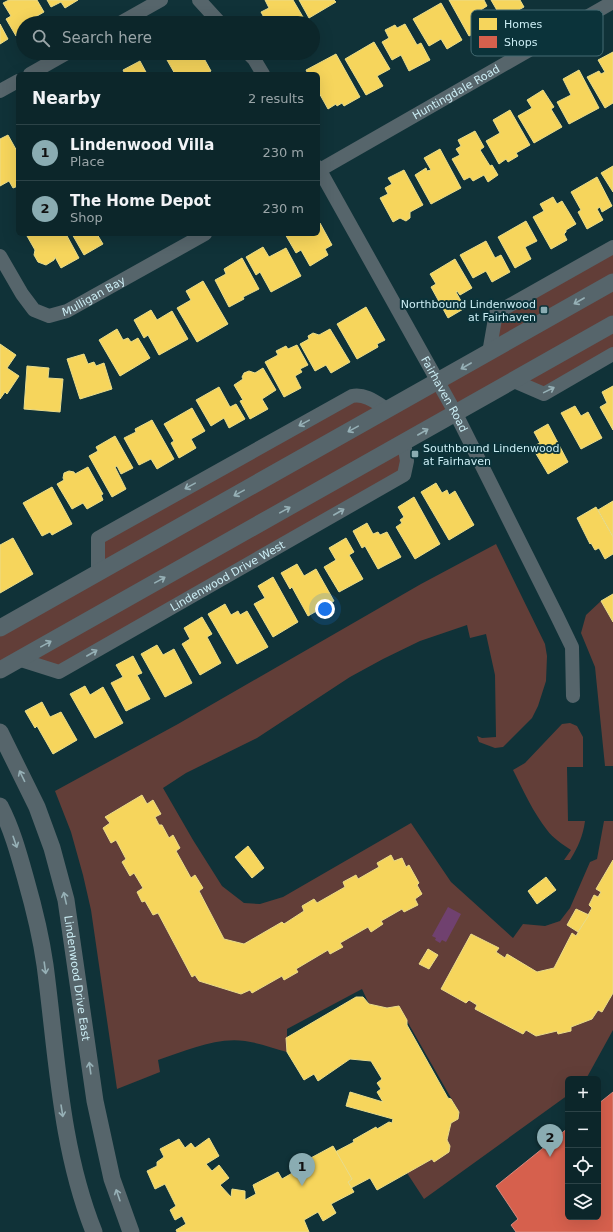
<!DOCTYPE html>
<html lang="en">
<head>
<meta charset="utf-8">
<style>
	body { margin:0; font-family:"DejaVu Sans",sans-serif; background:#1a3236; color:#f1f3f6 }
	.controls { position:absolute; right:12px; bottom:12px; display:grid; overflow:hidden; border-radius:6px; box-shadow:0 4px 16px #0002 }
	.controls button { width:36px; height:36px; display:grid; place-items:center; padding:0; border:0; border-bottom:1px solid #2c4347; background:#0c262a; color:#f1f3f6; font:20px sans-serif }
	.you { position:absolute; left:325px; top:609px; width:14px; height:14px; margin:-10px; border:3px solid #fff; border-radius:50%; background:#1a73e8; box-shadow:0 0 0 6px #1a73e833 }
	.badge { display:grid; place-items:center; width:26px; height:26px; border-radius:50%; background:#8aacb2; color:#111; font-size:13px; font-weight:700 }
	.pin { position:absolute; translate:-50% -33px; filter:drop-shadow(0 1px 2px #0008) }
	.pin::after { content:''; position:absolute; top:21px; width:14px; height:12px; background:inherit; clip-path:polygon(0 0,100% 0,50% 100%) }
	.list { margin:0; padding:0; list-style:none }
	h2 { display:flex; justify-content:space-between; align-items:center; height:52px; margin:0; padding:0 16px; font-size:17px }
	h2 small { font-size:13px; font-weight:400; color:#9aa5a8 }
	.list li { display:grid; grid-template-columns:26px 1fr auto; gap:12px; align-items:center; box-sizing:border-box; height:56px; padding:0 16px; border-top:1px solid #2c4347 }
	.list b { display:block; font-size:15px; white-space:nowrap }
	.list p { margin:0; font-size:13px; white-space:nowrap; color:#9aa5a8 }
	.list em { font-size:13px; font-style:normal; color:#9aa5a8 }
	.icon { flex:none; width:22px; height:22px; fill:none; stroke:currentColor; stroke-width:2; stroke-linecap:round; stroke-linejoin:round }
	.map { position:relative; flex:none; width:613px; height:1232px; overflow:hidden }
	.search { position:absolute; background:#0c262a; box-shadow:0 4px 16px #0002; left:16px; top:16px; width:304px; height:44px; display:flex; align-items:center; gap:10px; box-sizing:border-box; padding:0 14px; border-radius:22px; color:#9aa5a8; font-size:15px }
	.panel { position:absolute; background:#0c262a; box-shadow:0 4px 16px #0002; left:16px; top:72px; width:304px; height:164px; border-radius:6px }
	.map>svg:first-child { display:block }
</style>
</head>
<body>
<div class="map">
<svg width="613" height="1232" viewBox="0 0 613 1232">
	<rect width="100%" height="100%" fill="#103238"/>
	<g fill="#623e38">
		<path d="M613,247V354L544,394L514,381L404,443V475L59,672L19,659L0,670V628L98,573V538L352,396L388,410L489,353L496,313Z"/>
		<path d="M496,544L545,644L547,656L546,681L538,706L532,718L503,747L495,748L479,742L477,736L482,738L496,737L495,675L486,634L470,638L467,625L420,641L383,659L350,677L257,738L186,773L163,788L193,840L222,886L244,903L260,904L283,897L411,823L451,882L513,938L523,924L545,926L560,921L570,908L590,862L597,859L604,821H613V1030L586,1079H568V1095L424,1199L407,1173L432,1159L447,1140L451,1123L459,1112L399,1007L387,1008L369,1004L362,989L287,1029V1052C273,1048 259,1043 245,1041C215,1037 186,1051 158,1060L160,1072L117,1089L91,910L83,875L71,832L55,791L178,724L421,584Z"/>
		<path d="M601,601L613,622V766H605L595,667L581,633L586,615Z"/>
		<path d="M570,723L577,726L583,737V767H567L568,821H585C583,836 578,847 570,860H564L571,850C562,844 553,838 547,830C533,812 523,790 513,770L525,763L562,724Z"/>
	</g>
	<path fill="#70416f" d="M448,907L461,914L446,942L442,940L440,943L435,940L436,938L432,936Z"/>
	<g fill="#f6d55c" stroke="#e9dc8a">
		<path d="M9,0H37L44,12L30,20L32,23H23V32L16,36L6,19L11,16L3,3Z"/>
		<path d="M47,0H78L65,8L61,2L51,7Z"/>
		<path d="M265,0H293L303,17L291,23H267L261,12L269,8Z"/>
		<path d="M299,0H334L336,2L309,18Z"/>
		<path d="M449,0H484L487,6L476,13L484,28L469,36Z"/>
		<path d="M491,0H520L524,7L502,19Z"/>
		<path d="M441,3L462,40L447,49L441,39L429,46L413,19Z"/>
		<path d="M0,24L8,39L0,44Z"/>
		<path d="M405,24L417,45L421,43L430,60L409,71L401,55L392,60L382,42L389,38L385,30L395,25L397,28Z"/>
		<path d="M374,42L390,69L377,76L383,86L366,95L345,59Z"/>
		<path d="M613,52V103L605,108L587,77L599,71L601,74L605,72L598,60Z"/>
		<path d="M163,53H201L211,71L206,74H175Z"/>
		<path d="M336,54L360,97L344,106L342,103L337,106L336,104L328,109L318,91V74H308L306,70Z"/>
		<path d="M140,61L147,74H125L123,70Z"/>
		<path d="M579,70L599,108L569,124L557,102L571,95L563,79Z"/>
		<path d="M543,90L554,107L551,109L562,127L534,143L518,116L532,108L527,100Z"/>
		<path d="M510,110L530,145L516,153L518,156L508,162L506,159L499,164L486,141L500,133L493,120Z"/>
		<path d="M475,131L484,147L480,150L490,166L492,165L498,175L488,182L484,175L473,181L470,177L464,180L452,159L460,155L456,149L461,146L458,140Z"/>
		<path d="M8,135L18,153V186L13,188L9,181L0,186V139Z"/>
		<path d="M440,149L461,188L431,204L415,175L426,168L427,171L431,170L424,158Z"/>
		<path d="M613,166V192L601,173Z"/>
		<path d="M404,170L423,205L410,212V218L406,221L400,218L393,222L380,198L388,194L385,188L392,184L388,178Z"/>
		<path d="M597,177L612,206L602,212L600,207L597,209L603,220L587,229L578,212L581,210L571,192Z"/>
		<path d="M553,197L557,204L562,201L576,224L566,230V232L564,234L567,240L551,249L533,217L544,211L540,204Z"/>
		<path d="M526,221L537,241L525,247L531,259L515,268L498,237Z"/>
		<path d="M320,223L332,245L325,249L328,255L310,266L301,250L296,253L285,234H318V224Z"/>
		<path d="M31,234H66L79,258L61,268L55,257L54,260L46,265L38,262L34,255L35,250L27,236Z"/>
		<path d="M72,234H97L103,244L84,255Z"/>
		<path d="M486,241L495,258L501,255L510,272L492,282L486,271L473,278L460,255Z"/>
		<path d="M263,247L269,257L286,248L301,276L271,292L260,272L256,275L246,257Z"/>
		<path d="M242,258L259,289L243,297L244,299L229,307L215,280L226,274L224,269Z"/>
		<path d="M455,259L472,288L460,295L457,291L456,292L465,308L448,318L431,287L436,284L430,274Z"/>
		<path d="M203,281L228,324L197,342L177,308L191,300L186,291Z"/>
		<path d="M366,307L385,340L377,344L378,347L357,359L337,324Z"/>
		<path d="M151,310L157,320L172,311L188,339L159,355L148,335L144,338L134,320Z"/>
		<path d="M117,329L123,340L128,338L131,342L138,338L150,358L120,376L99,340Z"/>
		<path d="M330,329L350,362L331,373L326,365L315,371L300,344L309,339L308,336L313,333L319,335Z"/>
		<path d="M0,344L16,355L7,368L19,376L7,394L5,392L0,399Z"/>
		<path d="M297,345L308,365L300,369L302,372L295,376L301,388L284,397L265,362L278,355L276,351L286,346L288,349Z"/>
		<path d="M84,354L88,364L94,362L96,366L104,363L112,389L80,399L67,359Z"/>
		<path d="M27,366L49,368L48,378L63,379L60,412L24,409Z"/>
		<path d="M263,368L276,390L262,399L268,409L250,419L240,401L243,400L234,385L243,379L242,377L244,373L249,371L255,373Z"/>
		<path d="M613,386V430L600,407L607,403L602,392Z"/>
		<path d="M219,387L230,407L236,404L245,419L229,428L224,418L211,426L196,400Z"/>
		<path d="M575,406L581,416L588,412L602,438L581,449L561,413Z"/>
		<path d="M192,408L205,431L191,439L196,448L179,458L171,443L174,441L164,424Z"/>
		<path d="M152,420L174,459L157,469L151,459L139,465L124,438L136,432L135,429Z"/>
		<path d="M548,424L568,462L548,474L532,447L540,443L534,432Z"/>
		<path d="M115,436L133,468L121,474L117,466L115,467L126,489L112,497L89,456L98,451L96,447Z"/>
		<path d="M88,467L103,494L101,495L103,500L87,509L83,503L72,509L57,484L64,480L63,478L64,473L69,471L74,472L75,474Z"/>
		<path d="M436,483L442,493L447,490L449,495L455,491L474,525L449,540L421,492Z"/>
		<path d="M52,487L72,524L52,535L50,532L42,536L23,503Z"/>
		<path d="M414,497L440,544L415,559L396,527L402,523L400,520L404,517L398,507Z"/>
		<path d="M613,501V537L598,510Z"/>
		<path d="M596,507L613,537V554L605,559L599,548L595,550L591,543L590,544L577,518Z"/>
		<path d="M367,523L373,534L378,532L380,535L387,532L401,557L378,569L365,546L362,548L353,531Z"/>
		<path d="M13,538L33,574L0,593V545Z"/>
		<path d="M346,538L354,552L349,555L363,579L339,592L324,567L336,560L329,548Z"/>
		<path d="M297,564L304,576L316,569L334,601L308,616L292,587L290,589L281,573Z"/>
		<path d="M273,577L298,622L273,637L254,604L265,598L258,586Z"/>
		<path d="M613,594V622L601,601Z"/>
		<path d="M225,604L231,615L238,611L240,615L247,611L268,647L237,664L208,614Z"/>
		<path d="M202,617L212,634L207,637L221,663L200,675L182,644L190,639L184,628Z"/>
		<path d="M157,645L163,655L174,649L192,683L165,697L141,654Z"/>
		<path d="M133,656L142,673L137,675L150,699L126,711L111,683L123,677L116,665Z"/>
		<path d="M85,686L90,695L103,687L123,723L95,738L70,694Z"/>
		<path d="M42,702L50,717L61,712L77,740L53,754L37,726L35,728L25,711Z"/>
		<path d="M142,795L147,804L153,800L161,814L155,817L159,825H162L169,838L173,835L180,848L176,851L191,878L195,875L203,888L199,891L224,939L244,944L282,922L284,924L304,911L302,906L314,899L317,903L345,887L343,882L356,875L358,879L379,867L377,863L391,855L394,861L402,858L406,867L409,865L419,883L417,885L422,894L415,899L418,905L404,912L402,909L381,921L383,924L371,932L368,927L340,943L343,947L330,954L328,950L296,969L298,972L284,980L282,976L252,993L250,990L241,994L199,981L195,975L192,977L158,913L153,915L145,901L142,902L137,892L143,888L134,873L130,876L122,862L126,859L116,840L111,843L103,828L110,823L105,817Z"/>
		<path d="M248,846L264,868L252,878L235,857Z"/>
		<path d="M613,860V993L602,1012L598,1010L592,1019L571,1027V1031L558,1034L557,1031L536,1036L526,1030L523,1034L475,1009L477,1005L469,1000L466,1003L441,989L471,934L499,948L496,952L505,958L507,954L537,972L554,968L572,933L576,936L592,908L589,905L594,895L598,897L601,892L596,889Z"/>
		<path d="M546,877L556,890L537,904L528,891Z"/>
		<path d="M576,909L589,915L578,932L567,925Z"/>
		<path d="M428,949L438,955L429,969L419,964Z"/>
		<path d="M356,997H363L369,1004L387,1008L399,1006L407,1020V1025L448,1098L451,1099L459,1112L458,1119L451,1123L447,1140L450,1146L449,1152L434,1162L432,1159L377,1190L370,1178L351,1188L348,1182L352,1179L335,1152L354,1142L353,1140L376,1127L377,1129L389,1122L392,1123L393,1119L346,1106L350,1092L383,1102L377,1092L381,1089L377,1083L382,1079L371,1061L350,1059L318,1081L314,1074L304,1080L287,1052L286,1038Z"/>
		<path d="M209,1138L219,1156L206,1164L212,1171L219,1165L229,1178L220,1185L231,1197L232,1189L245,1191V1200L256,1194L253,1185L278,1172L282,1179L294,1172L292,1165L305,1157L307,1160L333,1146L352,1179L348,1182L354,1192L331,1204L336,1213L323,1221L318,1212L304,1220L309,1232H177L176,1230L186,1224L182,1216L175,1220L170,1210L176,1206L165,1184L155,1189L147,1171L157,1166V1162L164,1157L160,1149L179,1139L185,1148L191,1143L195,1148Z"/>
	</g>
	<path fill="#d6604d" stroke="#d38a7f" d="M613,1092V1232H516L511,1225L518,1219L496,1186L568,1128V1217H598V1104Z"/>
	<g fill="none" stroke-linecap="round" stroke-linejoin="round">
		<g stroke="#56656b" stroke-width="14">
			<path d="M199,0L220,23"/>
			<path d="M120,23L161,0"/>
			<path d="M248,53L254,59L263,74"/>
			<path d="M30,74L67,53"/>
			<path d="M0,91L18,81"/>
			<path id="s1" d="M318,167L456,414L557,616L572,647L573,696"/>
			<path id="s2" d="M318,171L613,2"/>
			<path id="s3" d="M0,256L22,294L34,310L49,316L67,311L205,234"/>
			<path d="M489,353L496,313L613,247"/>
			<path d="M514,381L544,394L613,354"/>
			<path d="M98,573V538L352,396C365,393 377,403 388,410"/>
			<path id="s4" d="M18,659L59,672L404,475L407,461L404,443"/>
		</g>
		<g stroke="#56656b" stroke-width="17">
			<path d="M0,628L613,282"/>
			<path d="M0,670L613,324"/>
			<path id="s5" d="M0,732L37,807L52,848L66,900L95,1101L112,1179L131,1232"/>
			<path d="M0,806C12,829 19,855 26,880C34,908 41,937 45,965C57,1055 60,1147 94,1232"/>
		</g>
	</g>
	<defs><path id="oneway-shaft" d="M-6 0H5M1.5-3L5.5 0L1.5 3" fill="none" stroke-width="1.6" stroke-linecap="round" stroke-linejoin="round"/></defs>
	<g stroke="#96b0b6">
		<use href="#oneway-shaft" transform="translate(579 301) rotate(150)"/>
		<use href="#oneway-shaft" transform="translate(466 366) rotate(150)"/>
		<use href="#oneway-shaft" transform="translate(549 390) rotate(-26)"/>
		<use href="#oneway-shaft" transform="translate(304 423) rotate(151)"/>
		<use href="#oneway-shaft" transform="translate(353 429) rotate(151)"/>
		<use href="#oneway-shaft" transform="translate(423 432) rotate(-30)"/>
		<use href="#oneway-shaft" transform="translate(190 486) rotate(151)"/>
		<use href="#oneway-shaft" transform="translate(239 493) rotate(151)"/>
		<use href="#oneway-shaft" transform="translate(285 510) rotate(-29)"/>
		<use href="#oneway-shaft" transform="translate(339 512) rotate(-30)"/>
		<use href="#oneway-shaft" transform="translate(160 580) rotate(-29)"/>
		<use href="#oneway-shaft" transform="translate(46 644) rotate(-29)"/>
		<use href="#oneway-shaft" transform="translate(92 653) rotate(-30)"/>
		<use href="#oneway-shaft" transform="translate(22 776) rotate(-116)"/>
		<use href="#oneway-shaft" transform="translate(15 842) rotate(71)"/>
		<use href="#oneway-shaft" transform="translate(65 898) rotate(-103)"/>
		<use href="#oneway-shaft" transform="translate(45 968) rotate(82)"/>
		<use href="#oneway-shaft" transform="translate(90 1068) rotate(-98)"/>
		<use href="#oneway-shaft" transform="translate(62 1111) rotate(81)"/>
		<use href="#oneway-shaft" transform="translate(118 1195) rotate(-109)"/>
	</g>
	<g fill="#8aacb2" stroke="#0b333a" stroke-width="1.5">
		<rect x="540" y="306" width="8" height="8" rx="2"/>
		<rect x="411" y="450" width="8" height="8" rx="2"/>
	</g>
	<g text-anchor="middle" stroke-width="4" stroke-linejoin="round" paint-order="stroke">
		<g font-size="11" fill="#cbedf4" stroke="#0b333a">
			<text dy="4" stroke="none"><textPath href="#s2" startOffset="159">Huntingdale Road</textPath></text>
			<text dy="4" stroke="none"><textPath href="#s3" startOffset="129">Mulligan Bay</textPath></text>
			<text dy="4" stroke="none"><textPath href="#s1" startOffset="260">Fairhaven Road</textPath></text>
			<text dy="4" stroke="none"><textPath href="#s4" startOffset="237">Lindenwood Drive West</textPath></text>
			<text dy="4" stroke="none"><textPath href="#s5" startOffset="260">Lindenwood Drive East</textPath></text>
		</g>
		<g font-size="11" fill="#cbedf4" stroke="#0b333a" text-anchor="end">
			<text x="536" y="308">Northbound Lindenwood<tspan x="536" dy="13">at Fairhaven</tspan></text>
			<text x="423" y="452" text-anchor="start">Southbound Lindenwood<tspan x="423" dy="13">at Fairhaven</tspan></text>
		</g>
	</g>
	<rect x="471" y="10" width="132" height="46" rx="6" fill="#0b333a" stroke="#456b72" stroke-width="1"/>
	<rect x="479" y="18" width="18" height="12" fill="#f6d55c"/>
	<rect x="479" y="36" width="18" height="12" fill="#d6604d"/>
	<g font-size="11" fill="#cbedf4">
		<text x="504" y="28">Homes</text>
		<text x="504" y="46">Shops</text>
	</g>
</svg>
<div class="controls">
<button>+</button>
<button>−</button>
<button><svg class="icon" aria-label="locate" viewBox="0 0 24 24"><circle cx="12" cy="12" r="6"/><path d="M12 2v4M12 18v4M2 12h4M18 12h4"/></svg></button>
<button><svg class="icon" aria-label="layers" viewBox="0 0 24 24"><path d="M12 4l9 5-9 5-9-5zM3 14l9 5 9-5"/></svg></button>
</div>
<div class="you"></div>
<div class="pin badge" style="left:302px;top:1186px">1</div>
<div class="pin badge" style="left:550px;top:1157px">2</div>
<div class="search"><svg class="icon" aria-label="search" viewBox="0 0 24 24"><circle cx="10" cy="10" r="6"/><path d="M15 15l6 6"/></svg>Search here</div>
<section class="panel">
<h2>Nearby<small>2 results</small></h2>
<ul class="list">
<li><span class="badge">1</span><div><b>Lindenwood Villa</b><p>Place</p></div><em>230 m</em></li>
<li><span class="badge">2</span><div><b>The Home Depot</b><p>Shop</p></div><em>230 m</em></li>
</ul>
</section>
</div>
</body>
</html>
